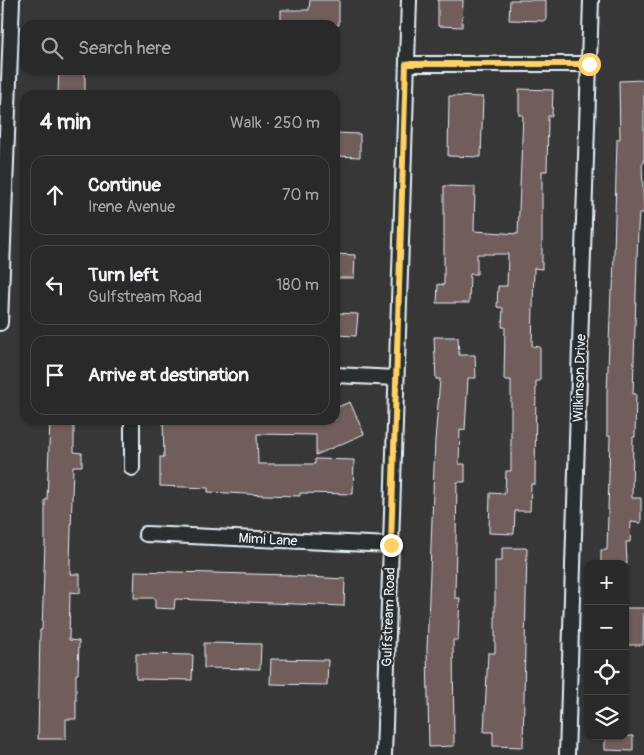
<!DOCTYPE html>
<html lang="en">
<head>
<meta charset="utf-8">
<style>
	body { margin:0; font-family:Pangolin,sans-serif; background:#363535; color:#f1f3f6 }
	.controls { position:absolute; right:15px; bottom:15px; display:grid; overflow:hidden; border-radius:10px; box-shadow:0 1px 4px #0004 }
	.controls button { width:45px; height:45px; display:grid; place-items:center; padding:0; border:0; border-bottom:1px solid #464546; background:#2a2929; color:#f1f3f6; font:25px sans-serif }
	.stop { position:absolute; width:15px; height:15px; margin:-11px; border:4px solid #ffd166; border-radius:50%; background:#fff }
	.stop.end { background:#ffd166; border-color:#fff; box-shadow:0 1px 5px #0008 }
	.list { margin:0; padding:0; list-style:none }
	h2 { display:flex; justify-content:space-between; align-items:center; height:65px; margin:0; padding:0 20px; font-size:21px }
	h2 small { font-size:16px; font-weight:400; color:#a5a6a8 }
	.list li { display:grid; grid-template-columns:32px 1fr auto; gap:15px; align-items:center; box-sizing:border-box; height:80px; margin:0 10px 10px; padding:0 10px; border:1px solid #464546; border-radius:15px }
	.list b { display:block; font-size:19px; white-space:nowrap }
	.list p { margin:0; font-size:16px; white-space:nowrap; color:#a5a6a8 }
	.list em { font-size:16px; font-style:normal; color:#a5a6a8 }
	.icon { flex:none; width:28px; height:28px; fill:none; stroke:currentColor; stroke-width:2; stroke-linecap:round; stroke-linejoin:round }
	.map { position:relative; flex:none; width:644px; height:755px; overflow:hidden }
	.search { position:absolute; background:#2a2929; box-shadow:0 1px 4px #0004; left:20px; top:20px; width:320px; height:55px; display:flex; align-items:center; gap:12px; box-sizing:border-box; padding:0 18px; border-radius:15px; color:#a5a6a8; font-size:19px }
	.panel { position:absolute; background:#2a2929; box-shadow:0 1px 4px #0004; left:20px; top:90px; width:320px; height:335px; border-radius:15px }
	.map>svg:first-child { display:block }
</style>
</head>
<body>
<div class="map">
<svg width="644" height="755" viewBox="0 0 644 755">
	<rect width="100%" height="100%" fill="#383737"/>
	<filter id="ink" filterUnits="userSpaceOnUse"><feTurbulence type="fractalNoise" baseFrequency=".02" numOctaves="2"/><feDisplacementMap in="SourceGraphic" scale="10" xChannelSelector="R" yChannelSelector="G"/><feConvolveMatrix kernelMatrix="1 2 1 2 8 2 1 2 1" color-interpolation-filters="sRGB"/></filter>
	<g filter="url(#ink)">
		<g fill="#705d5c" stroke="#e8f1f8">
			<path d="M310,0H339V25H281V10H309Z"/>
			<path d="M438,0H463L462,27L438,26Z"/>
			<path d="M510,0H546V21L509,20Z"/>
			<path d="M59,70H85V93H58Z"/>
			<path d="M644,80V163H642L644,213H639L638,227L633,394H636L635,437H633L632,498H641V523L631,522L630,542H626L627,564H601V550H607L610,436H607V394L611,291H613L617,139H620L619,81Z"/>
			<path d="M519,89L553,90L552,116H548L547,171H542V269L534,268L532,346L540,347V381H536L535,484H531L530,511H515L514,534L489,533L490,493L505,494L506,471H511V380H504L505,327H502L503,308L497,307L498,286H507L508,254H477V274H470L469,303H437L438,284L444,285V186L475,187L474,231L518,234L523,115H519Z"/>
			<path d="M449,96L483,97L481,157L448,156Z"/>
			<path d="M335,133L360,134V157L335,156Z"/>
			<path d="M335,254L355,255L354,278H335Z"/>
			<path d="M335,313L358,314L356,336L335,335Z"/>
			<path d="M434,337H458L459,355H475L476,378H468L465,430L460,429L459,464H465V482H457L455,598H460L458,640H453L454,746L429,747L427,650L435,441L440,379H436Z"/>
			<path d="M350,402L364,434L316,455V435L257,434L258,464H315V459L354,460L353,494L300,493V496L265,495L208,492V488L160,486V457H164L163,420H335V408Z"/>
			<path d="M50,420H74V452L82,453V466H73L70,562V574H80V593L70,592L69,640L79,641L78,674H76V719H66V739H38L40,630H42L45,543V500H47Z"/>
			<path d="M502,548H527L523,747L493,746V732H484L488,653H495V561H502Z"/>
			<path d="M135,571L289,575V576L345,579L344,606L175,599L174,609L155,608V598H134Z"/>
			<path d="M625,608H644L643,645H625Z"/>
			<path d="M204,643L261,644L260,669L204,668Z"/>
			<path d="M136,654L193,655L192,680L136,679Z"/>
			<path d="M271,659L328,660L327,685L270,684Z"/>
			<path d="M605,736H633V751L605,750Z"/>
		</g>
		<g fill="none" stroke-linecap="round" stroke-linejoin="round">
			<g stroke="#e8f1f8" stroke-width="18">
				<g id="street">
					<path d="M407,64H589"/>
					<path d="M0,323L12,0"/>
					<path d="M335,375L396,378"/>
					<path d="M132,468V420"/>
					<path d="M146,534L391,545"/>
					<path d="M384,755L409,0"/>
					<path d="M567,755L591,0"/>
				</g>
			</g>
			<use href="#street" stroke="#2a2d2e" stroke-width="14"/>
		</g>
	</g>
	<g fill="none" stroke-linecap="round" stroke-linejoin="round" filter="url(#ink)">
		<path stroke="#ffd166" stroke-width="6" d="M391,545L406,64H589"/>
	</g>
	<g text-anchor="middle" stroke-width="4.5" stroke-linejoin="round" paint-order="stroke">
		<g font-size="14" fill="#e8f1f8" stroke="#2a2d2e">
			<text transform="translate(579 378) rotate(-88)" y="5">Wilkinson Drive</text>
			<text transform="translate(268 539) rotate(3)" y="5">Mimi Lane</text>
			<text transform="translate(388 617) rotate(-88)" y="5">Gulfstream Road</text>
		</g>
	</g>
</svg>
<div class="controls">
<button>+</button>
<button>−</button>
<button><svg class="icon" aria-label="locate" viewBox="0 0 24 24"><circle cx="12" cy="12" r="6"/><path d="M12 2v4M12 18v4M2 12h4M18 12h4"/></svg></button>
<button><svg class="icon" aria-label="layers" viewBox="0 0 24 24"><path d="M12 4l9 5-9 5-9-5zM3 14l9 5 9-5"/></svg></button>
</div>
<div class="stop" style="left:589px;top:64px"></div>
<div class="stop end" style="left:391px;top:545px"></div>
<div class="search"><svg class="icon" aria-label="search" viewBox="0 0 24 24"><circle cx="10" cy="10" r="6"/><path d="M15 15l6 6"/></svg>Search here</div>
<section class="panel">
<h2>4 min<small>Walk · 250 m</small></h2>
<ul class="list">
<li><svg class="icon" aria-label="ahead" viewBox="0 0 24 24"><path d="M12 20V5M6 11l6-6 6 6"/></svg><div><b>Continue</b><p>Irene Avenue</p></div><em>70 m</em></li>
<li><svg class="icon" aria-label="left" viewBox="0 0 24 24"><path d="M17 20v-9H6M10 6l-5 5 5 5"/></svg><div><b>Turn left</b><p>Gulfstream Road</p></div><em>180 m</em></li>
<li><svg class="icon" aria-label="arrive" viewBox="0 0 24 24"><path d="M6 21V4h12l-3 4 3 4H6"/></svg><div><b>Arrive at destination</b></div></li>
</ul>
</section>
</div>
</body>
</html>
